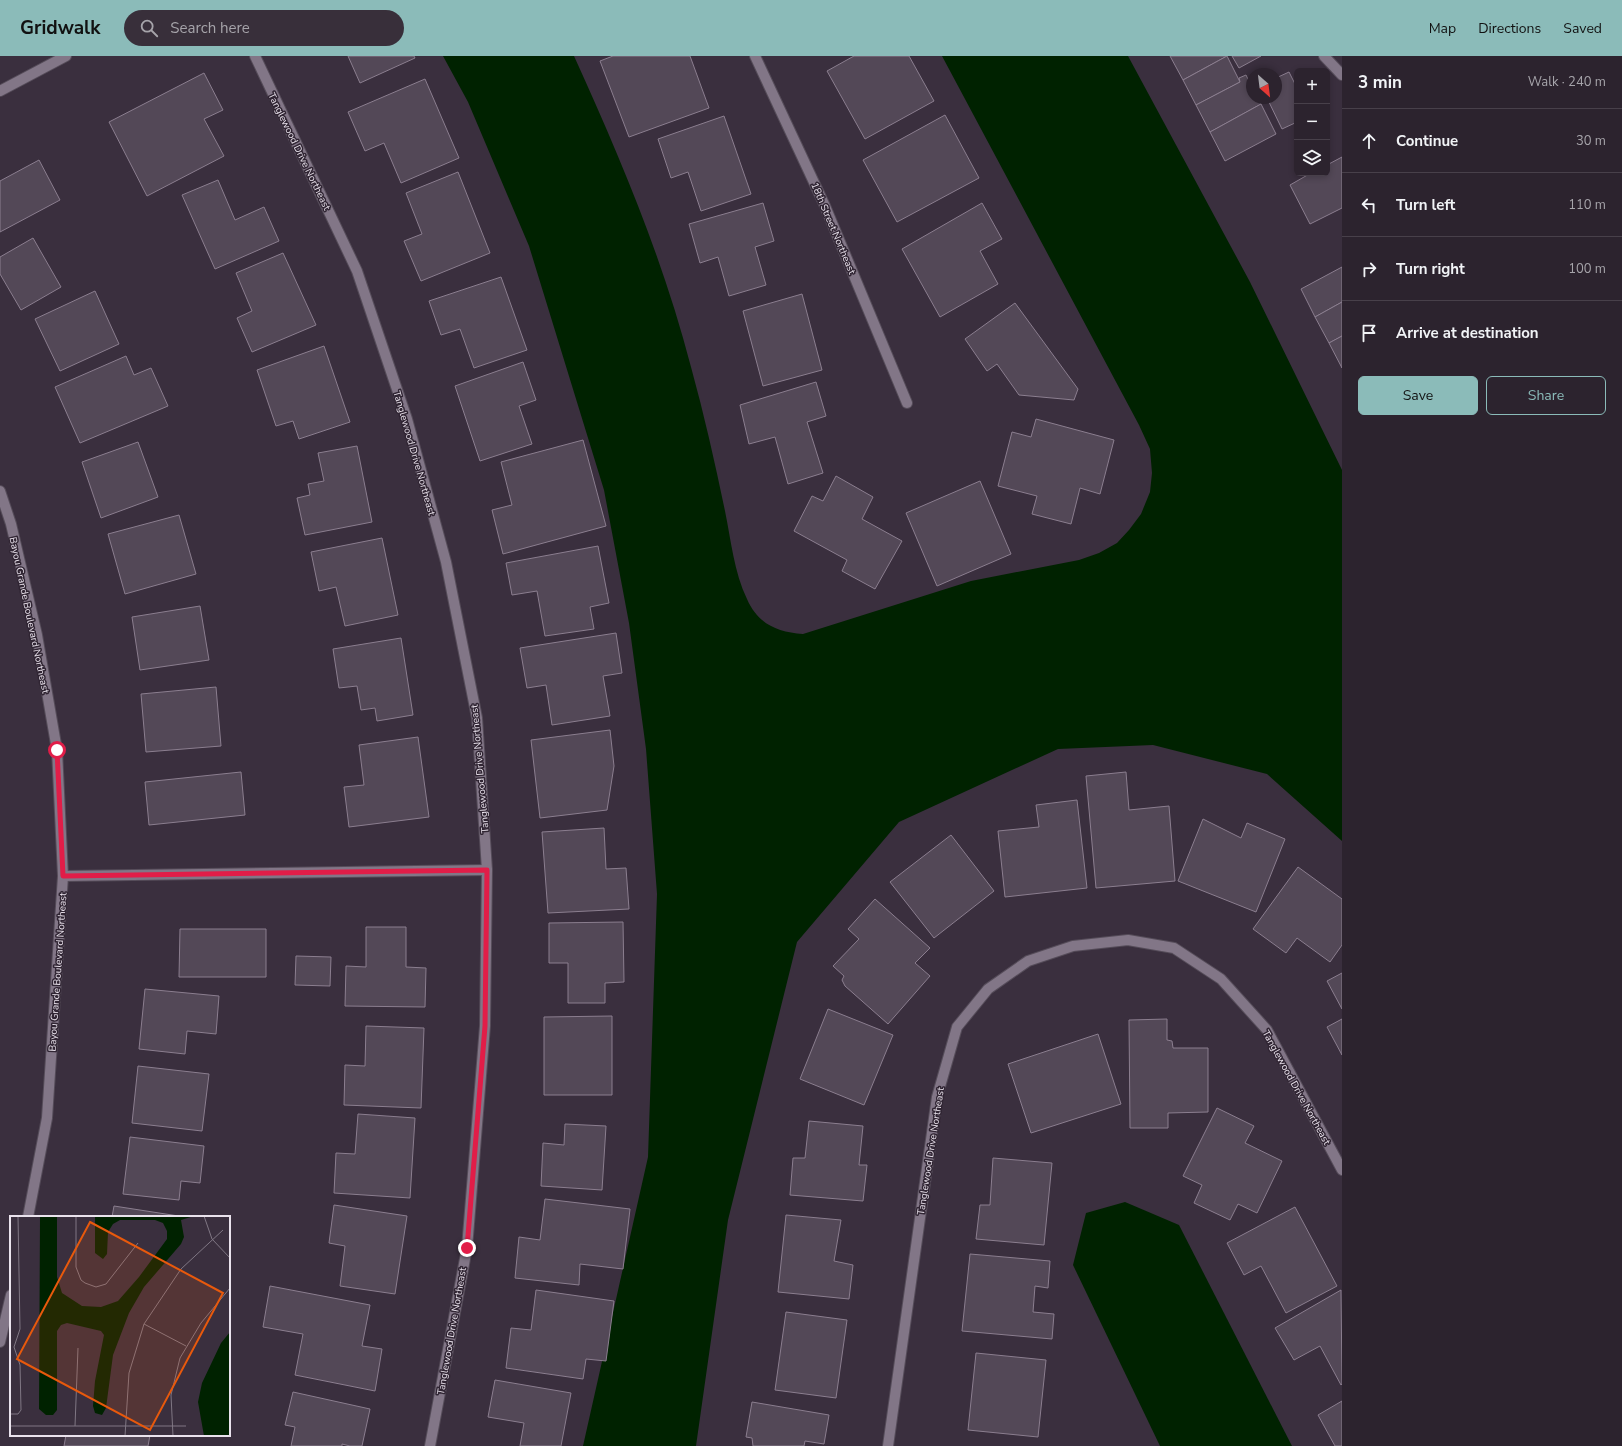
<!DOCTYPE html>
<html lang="en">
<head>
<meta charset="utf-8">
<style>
	body { margin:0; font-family:"Nunito Sans",sans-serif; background:#382f3a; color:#f1f3f6 }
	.controls { position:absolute; right:12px; top:12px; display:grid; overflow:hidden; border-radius:6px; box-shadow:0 2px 6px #0003 }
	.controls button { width:36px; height:36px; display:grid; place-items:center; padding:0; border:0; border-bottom:1px solid #48404a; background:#2c232e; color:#f1f3f6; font:20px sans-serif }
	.compass { position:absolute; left:1246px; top:12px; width:36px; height:36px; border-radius:50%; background:#2c232e; box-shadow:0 2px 6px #0003; rotate:152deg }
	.stop { position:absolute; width:12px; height:12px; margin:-9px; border:3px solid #e11d48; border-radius:50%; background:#fff }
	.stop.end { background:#e11d48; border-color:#fff; box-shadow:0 1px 4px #0008 }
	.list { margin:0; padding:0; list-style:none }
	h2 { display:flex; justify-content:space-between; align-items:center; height:52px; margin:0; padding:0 16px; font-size:17px }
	h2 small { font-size:13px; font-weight:400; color:#a6a4aa }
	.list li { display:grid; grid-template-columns:26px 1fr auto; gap:12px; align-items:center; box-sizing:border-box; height:64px; padding:0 16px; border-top:1px solid #48404a }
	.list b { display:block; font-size:15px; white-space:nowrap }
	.list em { font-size:13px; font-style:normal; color:#a6a4aa }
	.actions { display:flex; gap:8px; padding:12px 16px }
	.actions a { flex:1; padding:9px 0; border:1px solid #8bbbb9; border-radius:6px; text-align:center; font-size:14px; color:#8bbbb9 }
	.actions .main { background:#8bbbb9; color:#111 }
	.icon { flex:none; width:22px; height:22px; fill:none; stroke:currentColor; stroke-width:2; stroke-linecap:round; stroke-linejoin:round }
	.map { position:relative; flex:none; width:1342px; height:1390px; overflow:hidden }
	header { display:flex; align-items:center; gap:24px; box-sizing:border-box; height:56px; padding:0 20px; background:#8bbbb9; color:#111 }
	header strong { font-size:19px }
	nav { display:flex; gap:22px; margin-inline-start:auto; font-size:14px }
	.search { width:280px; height:36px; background:#382f3a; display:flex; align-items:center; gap:10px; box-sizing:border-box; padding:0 14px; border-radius:22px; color:#a6a4aa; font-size:15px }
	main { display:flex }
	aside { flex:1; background:#2c232e }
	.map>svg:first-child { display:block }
</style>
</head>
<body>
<header>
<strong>Gridwalk</strong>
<div class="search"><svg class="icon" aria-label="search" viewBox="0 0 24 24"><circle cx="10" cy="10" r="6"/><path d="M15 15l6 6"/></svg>Search here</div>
<nav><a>Map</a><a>Directions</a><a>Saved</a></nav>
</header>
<main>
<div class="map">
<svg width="1342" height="1390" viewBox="0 0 1342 1390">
	<rect width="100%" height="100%" fill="#3a2f3e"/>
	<g fill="#020">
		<path d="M443,0H574C620,101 663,203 691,311C704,358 715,407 725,455C731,484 734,516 747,543C758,568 777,576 803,578L971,525L1079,504L1099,497L1117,487L1129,474L1141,458L1150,436L1152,417L1150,393L1139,369L942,0H1128L1250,226L1342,414V785L1267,718L1153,689L1058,693L899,766L797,886L728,1164L696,1390H583L648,1101L657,838L646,693L629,567L604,434L529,190L468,46Z"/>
		<path d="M1125,1146L1179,1169L1292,1390H1160L1073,1209L1086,1157Z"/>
	</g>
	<g fill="#534857" stroke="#8b7e8f">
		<path d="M348,0H414L415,2L360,27Z"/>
		<path d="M613,0H690L709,52L629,81L600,5Z"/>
		<path d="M854,0H909L934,45L865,83L827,15Z"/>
		<path d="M1170,0H1227L1183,24Z"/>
		<path d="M1227,0L1240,26L1196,49L1183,24Z"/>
		<path d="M1232,0H1261L1239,12Z"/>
		<path d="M1289,16L1297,32V66L1282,73L1267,42H1276V22Z"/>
		<path d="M204,17L223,54L204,63L224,100L147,140L109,66Z"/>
		<path d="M1246,19L1252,32V42H1257L1261,48L1210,76L1196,49L1240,26L1239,22Z"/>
		<path d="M425,23L459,102L401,127L384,87L365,95L348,56Z"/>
		<path d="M1261,48L1276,78L1225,105L1210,76Z"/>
		<path d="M945,59L979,122L897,166L863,104Z"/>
		<path d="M724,60L751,138L701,155L688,116L671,122L658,83Z"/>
		<path d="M1342,101V152L1310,168L1290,129L1311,117H1327V109Z"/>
		<path d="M39,104L60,144L0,176V125Z"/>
		<path d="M458,116L490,197L421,225L404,185L422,178L406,137Z"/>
		<path d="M218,124L235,164L264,151L279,185L215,213L182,139Z"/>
		<path d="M763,147L774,185L755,191L766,229L729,240L718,201L700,207L689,168Z"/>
		<path d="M982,147L1002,183L980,195L998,228L940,261L902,193Z"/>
		<path d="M33,182L61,231L21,254L0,218V201Z"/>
		<path d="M283,197L316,269L252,296L237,262L252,255L236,217Z"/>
		<path d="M1342,211V246L1315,261L1301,233Z"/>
		<path d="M501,221L527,294L474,312L460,273L441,279L429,245Z"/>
		<path d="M95,235L119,288L60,315L35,263Z"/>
		<path d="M802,238L822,314L763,330L743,255Z"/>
		<path d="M1342,246V280L1329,287L1315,261Z"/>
		<path d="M1015,247L1078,333L1074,344L1019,339L997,308L987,315L965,283Z"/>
		<path d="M1342,280V312L1329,287Z"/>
		<path d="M324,290L350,366L299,383L293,365L276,370L257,314Z"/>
		<path d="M126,300L134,319L151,312L168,350L80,387L55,331Z"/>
		<path d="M523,306L536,344L519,350L532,388L480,405L455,330Z"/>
		<path d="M816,326L826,360L807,366L823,417L788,428L775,381L749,388L740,349Z"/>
		<path d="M1036,363L1114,384L1100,438L1080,432L1071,468L1032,458L1037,440L998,430L1012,376L1031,381Z"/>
		<path d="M583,384L606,470L503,498L492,454L512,449L501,406Z"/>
		<path d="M138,386L158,441L101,462L82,406Z"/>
		<path d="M357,390L372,466L305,479L297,442L310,439L308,428L324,425L318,397Z"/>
		<path d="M836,420L873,441L862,463L902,485L875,533L842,515L847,504L794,475L812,440L823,445Z"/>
		<path d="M980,425L1011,498L937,530L906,457Z"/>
		<path d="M179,459L196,518L125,538L108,478Z"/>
		<path d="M382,482L398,559L345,570L336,531L319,535L311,496Z"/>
		<path d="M598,490L609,547L590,551L594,573L545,580L537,535L512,539L506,507Z"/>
		<path d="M200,550L209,604L140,614L132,561Z"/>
		<path d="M616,577L622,617L603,620L610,660L552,669L546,629L527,632L520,592Z"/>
		<path d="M401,582L413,659L377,665L375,652L361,654L357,630L339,632L333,593Z"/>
		<path d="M216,631L221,690L146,696L141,638Z"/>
		<path d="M610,674L614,710L607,754L540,762L531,684Z"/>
		<path d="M418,681L429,761L349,771L344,731L364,729L359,689Z"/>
		<path d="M241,716L245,759L149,769L145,726Z"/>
		<path d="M1126,716L1129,754L1169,750L1175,825L1096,832L1086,720Z"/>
		<path d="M1077,744L1087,832L1005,841L998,775L1039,771L1036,749Z"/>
		<path d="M1203,763L1241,782L1247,767L1285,783L1256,856L1178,825Z"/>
		<path d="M604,772L606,813L626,812L629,853L548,857L542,776Z"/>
		<path d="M951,779L994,835L934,882L890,826Z"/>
		<path d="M1298,811L1342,843V889L1330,906L1297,882L1286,897L1253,873Z"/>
		<path d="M875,843L930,892L915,907L930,920L888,968L845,930L842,924L844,920L833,910L859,883L848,873Z"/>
		<path d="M623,866L624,926L605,927V947H568V907H549V867Z"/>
		<path d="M366,871H406V911L426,912L425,951L345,950L346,910L366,911Z"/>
		<path d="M180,873H266V921H179Z"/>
		<path d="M296,900L331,901L330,930L295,929Z"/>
		<path d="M1342,917V953L1327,925Z"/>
		<path d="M145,933L219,940L216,978L187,975L185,998L139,993Z"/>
		<path d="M828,953L893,979L864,1049L800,1023Z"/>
		<path d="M612,960V1039H544V961Z"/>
		<path d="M1167,963V984L1172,985L1173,992H1208V1056L1168,1057V1072H1130L1129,964Z"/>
		<path d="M1342,963V999L1327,971Z"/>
		<path d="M366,970L424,972L421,1052L344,1049L345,1009L365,1010Z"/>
		<path d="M1098,978L1121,1048L1031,1077L1008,1008Z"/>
		<path d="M138,1010L209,1018L202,1075L132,1067Z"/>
		<path d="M1217,1052L1254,1070L1245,1087L1282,1105L1257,1157L1238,1148L1230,1164L1194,1147L1202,1129L1183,1120Z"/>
		<path d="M358,1058L415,1062L410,1142L334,1137L336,1097L355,1098Z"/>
		<path d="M809,1065L863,1070L859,1109H867L863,1145L790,1139L793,1102H805Z"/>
		<path d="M565,1068L606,1070L602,1134L541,1130L543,1087L564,1089Z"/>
		<path d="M130,1081L204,1090L200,1127L181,1125L179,1144L123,1138Z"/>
		<path d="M993,1102L1052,1107L1044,1189L976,1183L980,1149H990Z"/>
		<path d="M545,1143L630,1153L623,1213L580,1208L579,1229L515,1222L519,1181L540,1184Z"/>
		<path d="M334,1149L407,1160L395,1238L340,1230L345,1190L329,1187Z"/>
		<path d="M114,1150L185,1161H112Z"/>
		<path d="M1295,1151L1337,1230L1286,1257L1261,1210L1244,1219L1227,1187Z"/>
		<path d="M786,1159L841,1164L834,1205L853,1209L849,1243L778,1236Z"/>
		<path d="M970,1198L1050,1205L1048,1232L1035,1230L1033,1256L1054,1258L1052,1283L962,1275Z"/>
		<path d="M270,1230L370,1249L362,1290L382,1293L375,1335L295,1319L303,1278L263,1271Z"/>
		<path d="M536,1234L614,1245L606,1305L586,1303L583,1323L506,1312L511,1272L531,1274Z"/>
		<path d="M1341,1234L1342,1328L1341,1329L1320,1290L1294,1304L1275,1272Z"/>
		<path d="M786,1256L847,1264L836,1342L775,1334Z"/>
		<path d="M976,1297L1046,1304L1038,1381L968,1374Z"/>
		<path d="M495,1324L571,1337L561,1390H520L524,1367L488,1361Z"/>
		<path d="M293,1336L370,1353L362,1390H350L342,1388V1390H291L295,1371L285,1369Z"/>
		<path d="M1342,1345V1390H1335L1318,1359Z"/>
		<path d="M752,1346L829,1359L824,1388L805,1385L804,1390H753L752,1382L746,1381Z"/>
		<path d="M66,1379H150L148,1390H64Z"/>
	</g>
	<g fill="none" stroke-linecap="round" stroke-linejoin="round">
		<g stroke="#554c59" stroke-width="12">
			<g id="minor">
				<path d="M255,0L357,215L407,363L446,506L477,662L487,814L485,970L467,1192L430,1390"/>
				<path d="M755,0L825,150L907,347"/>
				<path d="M1324,0L1342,19"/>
				<path d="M0,35L66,0"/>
				<path d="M0,435L11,468L37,579L57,694L63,820L47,1062L28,1161"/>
				<path d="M63,820L487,814"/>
				<path d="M0,1286L11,1239"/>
				<path d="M888,1390L937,1041L957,971L988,933L1028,905L1073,890L1128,884L1174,892L1221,923L1267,974L1342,1114"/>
			</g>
		</g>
		<use href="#minor" stroke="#827687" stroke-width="10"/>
	</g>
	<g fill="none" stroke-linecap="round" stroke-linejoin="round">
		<path stroke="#e11d48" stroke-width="5" d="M57,694L63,820L487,814L485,970L467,1192"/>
	</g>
	<g text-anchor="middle" stroke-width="3" stroke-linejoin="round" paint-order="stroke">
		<g font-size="10" fill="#eae3ed" stroke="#302533">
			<text transform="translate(300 95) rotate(64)" y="4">Tanglewood Drive Northeast</text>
			<text transform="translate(834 172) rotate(67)" y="4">18th Street Northeast</text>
			<text transform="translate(415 397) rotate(74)" y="4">Tanglewood Drive Northeast</text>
			<text transform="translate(30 559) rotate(78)" y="4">Bayou Grande Boulevard Northeast</text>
			<text transform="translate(479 713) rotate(-95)" y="4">Tanglewood Drive Northeast</text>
			<text transform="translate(57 916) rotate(-86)" y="4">Bayou Grande Boulevard Northeast</text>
			<text transform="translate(1297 1031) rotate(61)" y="4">Tanglewood Drive Northeast</text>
			<text transform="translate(930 1095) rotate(-81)" y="4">Tanglewood Drive Northeast</text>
			<text transform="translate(451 1275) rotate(-80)" y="4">Tanglewood Drive Northeast</text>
		</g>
	</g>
	<g transform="translate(10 1160)">
		<rect width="220" height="220" fill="#3a2f3e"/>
		<path d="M30,0H47V61L52,77L72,90L91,91L108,85L129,61L157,23V15L153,7L145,4H110L103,8L98,16L97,38L93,43L85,37V0H184L171,4L174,21L171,28L134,71L119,97L103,139L96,192L92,199L85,197L83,190L85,165L94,119L91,115L57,107L51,109L47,115V194L43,199H36L29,193ZM220,116V220H194L188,186L192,167L211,127Z" fill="#020"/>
		<path fill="none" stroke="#807784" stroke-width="1" d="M66,0V51L71,64L75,67L86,71L96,68L128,27M194,0L202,23L220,42M134,108L176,130M0,198H8L11,194L10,149L4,131L10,113L8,0M0,210H176M65,210L68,132M115,220L119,157L134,108L171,53L213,14M163,220L161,179L170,142L191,107L220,72"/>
		<path fill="#e8590c" fill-opacity="0.15" stroke="#e8590c" stroke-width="2" d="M80,6L213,77L140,214L7,143Z"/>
		<rect width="220" height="220" fill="none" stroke="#eae3ed" stroke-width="2"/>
	</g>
</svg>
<div class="controls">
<button>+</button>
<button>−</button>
<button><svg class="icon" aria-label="layers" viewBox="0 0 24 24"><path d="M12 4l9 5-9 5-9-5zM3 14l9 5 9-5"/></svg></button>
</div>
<svg class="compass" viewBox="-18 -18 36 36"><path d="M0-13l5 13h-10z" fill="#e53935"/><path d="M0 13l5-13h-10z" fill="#a6a4aa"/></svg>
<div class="stop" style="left:57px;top:694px"></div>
<div class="stop end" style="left:467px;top:1192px"></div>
</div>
<aside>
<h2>3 min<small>Walk · 240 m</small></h2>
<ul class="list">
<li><svg class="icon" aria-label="ahead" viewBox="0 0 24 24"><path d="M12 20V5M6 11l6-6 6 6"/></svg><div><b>Continue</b></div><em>30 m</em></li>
<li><svg class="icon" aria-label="left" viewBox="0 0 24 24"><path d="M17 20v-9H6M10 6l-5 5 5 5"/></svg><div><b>Turn left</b></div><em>110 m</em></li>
<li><svg class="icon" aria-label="right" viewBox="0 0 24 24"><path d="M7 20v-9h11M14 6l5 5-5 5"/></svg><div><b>Turn right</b></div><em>100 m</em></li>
<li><svg class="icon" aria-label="arrive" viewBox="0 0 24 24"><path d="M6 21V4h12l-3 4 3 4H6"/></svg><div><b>Arrive at destination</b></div></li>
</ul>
<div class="actions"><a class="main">Save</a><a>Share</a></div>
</aside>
</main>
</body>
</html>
